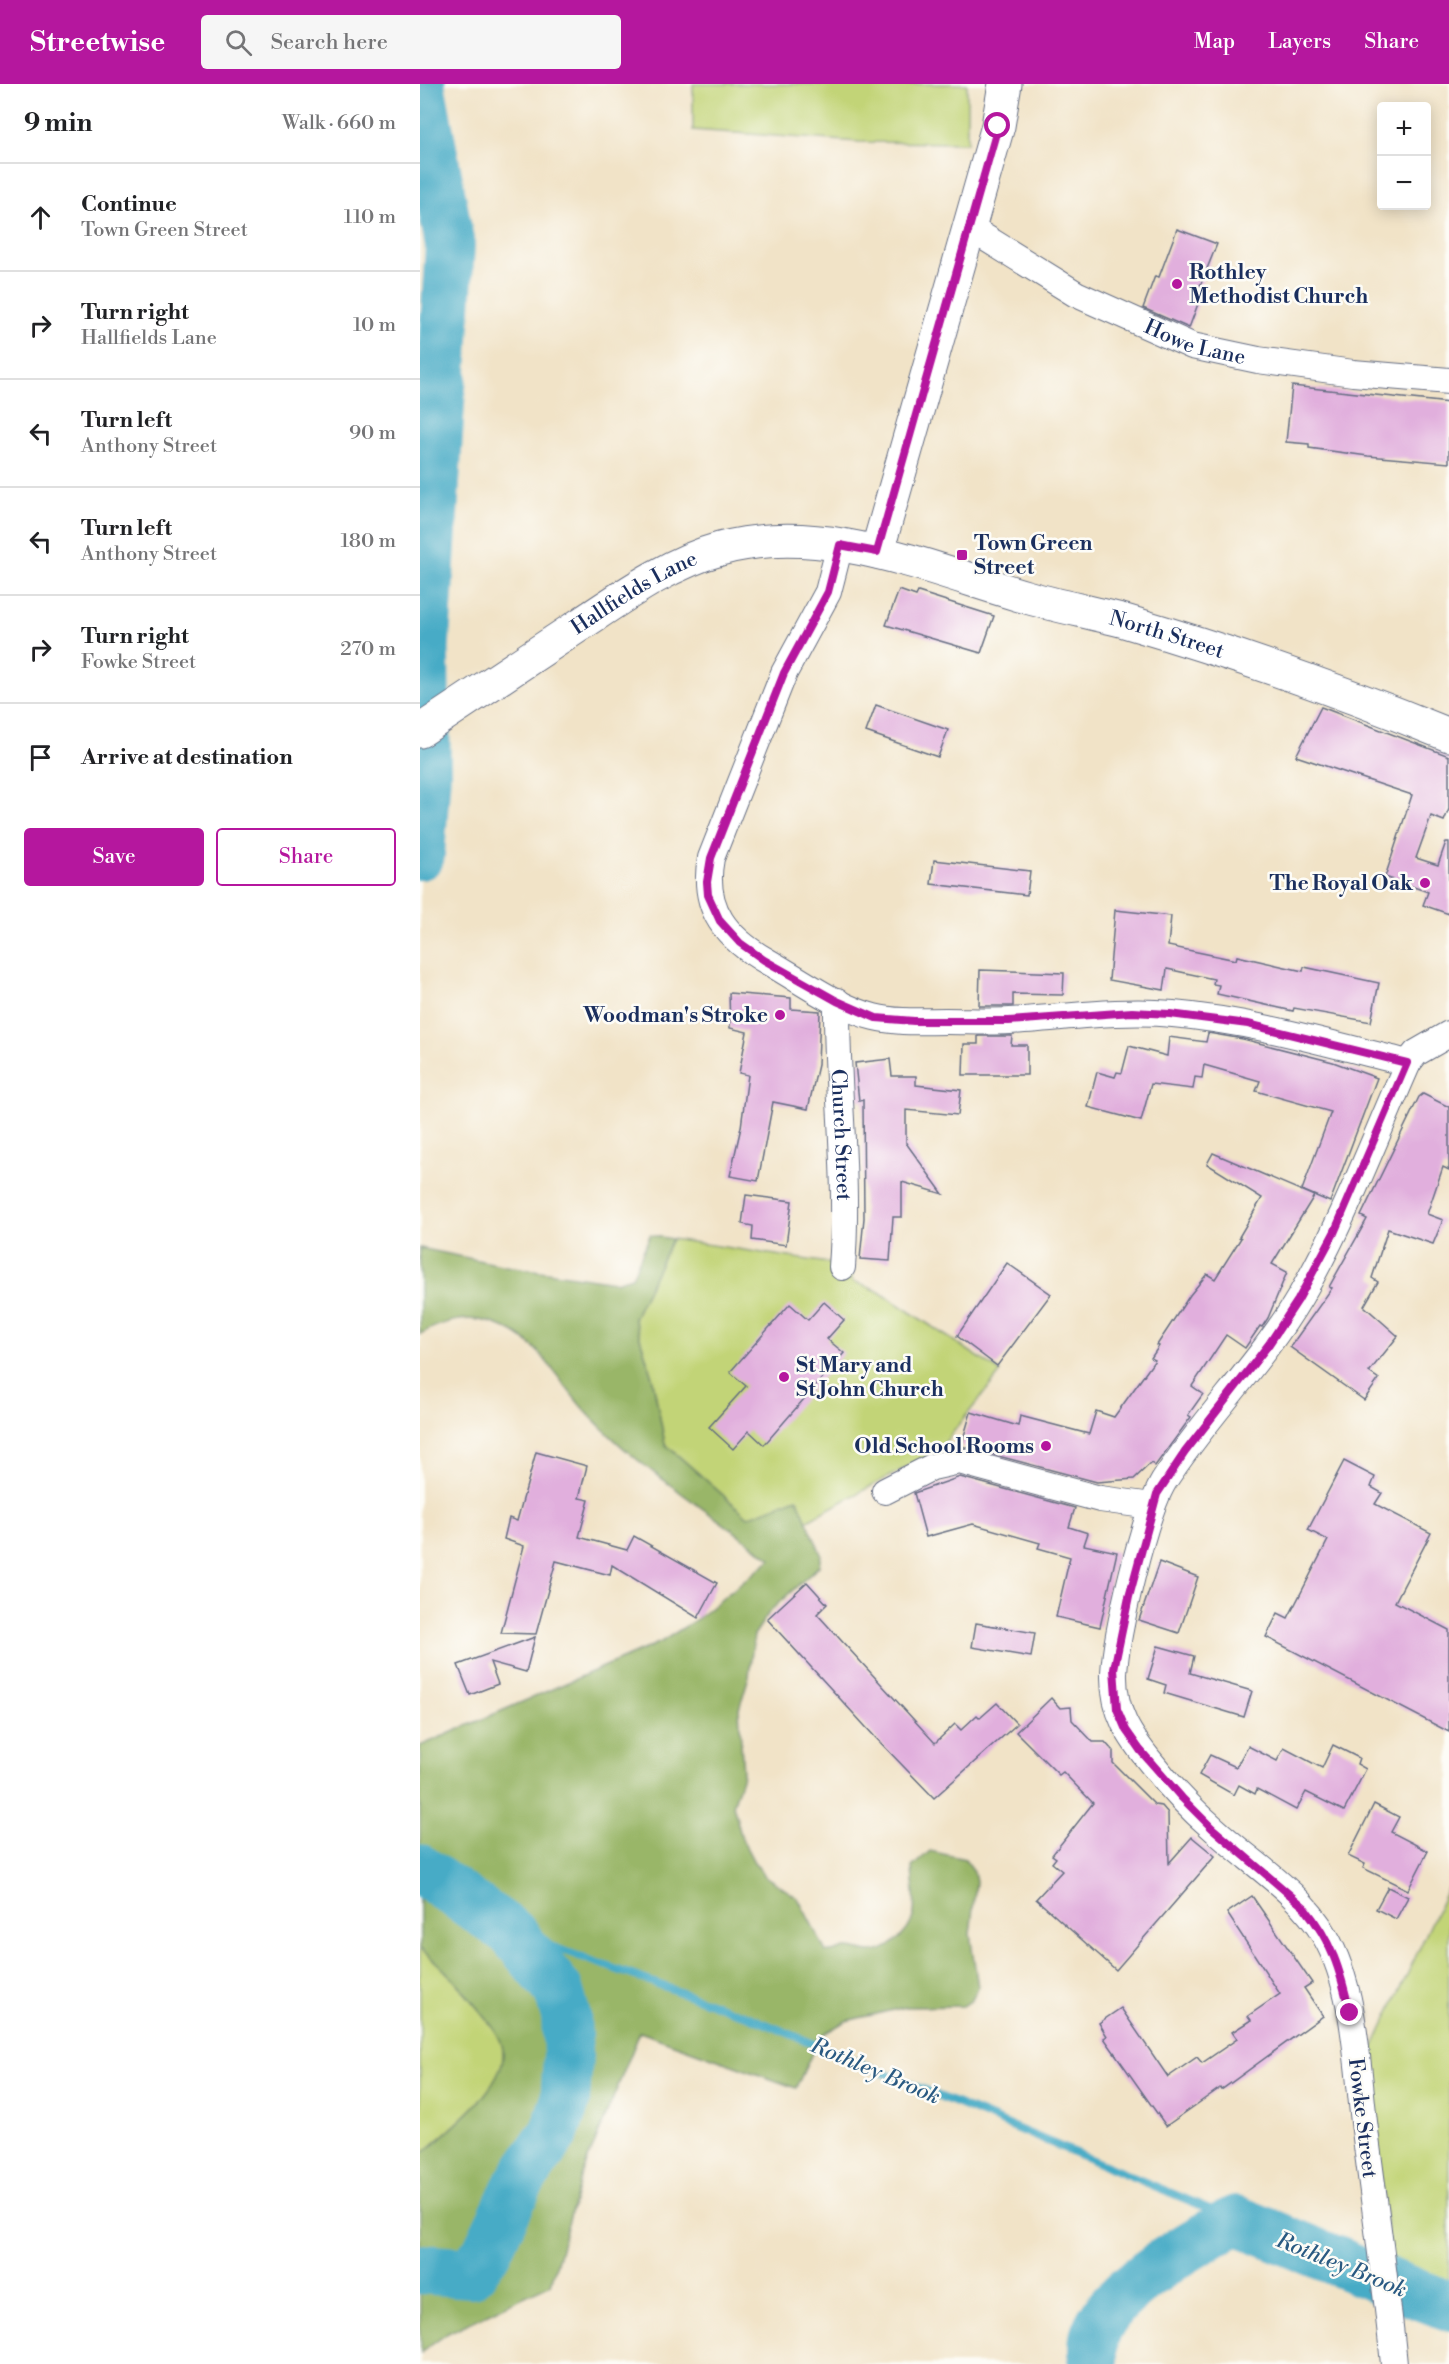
<!DOCTYPE html>
<html lang="en">
<head>
<meta charset="utf-8">
<style>
	body { margin:0; font-family:"Libre Bodoni",serif; background:#f6f6f6; color:#202124 }
	.controls { position:absolute; right:18px; top:18px; display:grid; overflow:hidden; border-radius:6px; box-shadow:0 3px 15px #0003 }
	.controls button { width:54px; height:54px; display:grid; place-items:center; padding:0; border:0; border-bottom:2px solid #e0e0e0; background:#fff; color:#202124; font:30px sans-serif }
	.stop { position:absolute; width:18px; height:18px; margin:-14px; border:4px solid #b5179e; border-radius:50%; background:#fff }
	.stop.end { background:#b5179e; border-color:#fff; box-shadow:0 2px 6px #0008 }
	.list { margin:0; padding:0; list-style:none }
	h2 { display:flex; justify-content:space-between; align-items:center; height:78px; margin:0; padding:0 24px; font-size:26px }
	h2 small { font-size:20px; font-weight:400; color:#757577 }
	.list li { display:grid; grid-template-columns:39px 1fr auto; gap:18px; align-items:center; box-sizing:border-box; height:108px; padding:0 24px; border-top:2px solid #e0e0e0 }
	.list b { display:block; font-size:22px; white-space:nowrap }
	.list p { margin:0; font-size:20px; white-space:nowrap; color:#757577 }
	.list em { font-size:20px; font-style:normal; color:#757577 }
	.actions { display:flex; gap:12px; padding:18px 24px }
	.actions a { flex:1; padding:14px 0; border:2px solid #b5179e; border-radius:6px; text-align:center; font-size:21px; color:#b5179e }
	.actions .main { background:#b5179e; color:#fff }
	.icon { flex:none; width:33px; height:33px; fill:none; stroke:currentColor; stroke-width:2; stroke-linecap:round; stroke-linejoin:round }
	.map { position:relative; flex:none; width:1029px; height:2280px; overflow:hidden }
	header { display:flex; align-items:center; gap:36px; box-sizing:border-box; height:84px; padding:0 30px; background:#b5179e; color:#fff }
	header strong { font-size:28px }
	nav { display:flex; gap:33px; margin-inline-start:auto; font-size:21px }
	.search { width:420px; height:54px; background:#f6f6f6; display:flex; align-items:center; gap:15px; box-sizing:border-box; padding:0 21px; border-radius:6px; color:#757577; font-size:22px }
	main { display:flex }
	aside { flex:1; background:#fff }
	.map>svg:first-child { display:block }
</style>
</head>
<body>
<header>
<strong>Streetwise</strong>
<div class="search"><svg class="icon" aria-label="search" viewBox="0 0 24 24"><circle cx="10" cy="10" r="6"/><path d="M15 15l6 6"/></svg>Search here</div>
<nav><a>Map</a><a>Layers</a><a>Share</a></nav>
</header>
<main>
<aside>
<h2>9 min<small>Walk · 660 m</small></h2>
<ul class="list">
<li><svg class="icon" aria-label="ahead" viewBox="0 0 24 24"><path d="M12 20V5M6 11l6-6 6 6"/></svg><div><b>Continue</b><p>Town Green Street</p></div><em>110 m</em></li>
<li><svg class="icon" aria-label="right" viewBox="0 0 24 24"><path d="M7 20v-9h11M14 6l5 5-5 5"/></svg><div><b>Turn right</b><p>Hallfields Lane</p></div><em>10 m</em></li>
<li><svg class="icon" aria-label="left" viewBox="0 0 24 24"><path d="M17 20v-9H6M10 6l-5 5 5 5"/></svg><div><b>Turn left</b><p>Anthony Street</p></div><em>90 m</em></li>
<li><svg class="icon" aria-label="left" viewBox="0 0 24 24"><path d="M17 20v-9H6M10 6l-5 5 5 5"/></svg><div><b>Turn left</b><p>Anthony Street</p></div><em>180 m</em></li>
<li><svg class="icon" aria-label="right" viewBox="0 0 24 24"><path d="M7 20v-9h11M14 6l5 5-5 5"/></svg><div><b>Turn right</b><p>Fowke Street</p></div><em>270 m</em></li>
<li><svg class="icon" aria-label="arrive" viewBox="0 0 24 24"><path d="M6 21V4h12l-3 4 3 4H6"/></svg><div><b>Arrive at destination</b></div></li>
</ul>
<div class="actions"><a class="main">Save</a><a>Share</a></div>
</aside>
<div class="map">
<svg width="1029" height="2280" viewBox="0 0 1029 2280">
	<rect width="100%" height="100%" fill="#fdfcf7"/>
	<filter id="ink" filterUnits="userSpaceOnUse"><feTurbulence type="fractalNoise" baseFrequency=".0167" numOctaves="2"/><feDisplacementMap in="SourceGraphic" scale="12" xChannelSelector="R" yChannelSelector="G"/><feConvolveMatrix kernelMatrix="1 2 1 2 8 2 1 2 1" color-interpolation-filters="sRGB"/></filter>
	<filter id="wash" filterUnits="userSpaceOnUse"><feTurbulence type="fractalNoise" baseFrequency=".008" numOctaves="4" result="noise"/><feDisplacementMap in="SourceGraphic" scale="24" xChannelSelector="R" yChannelSelector="G"/><feGaussianBlur stdDeviation="1.35" result="paint"/><feColorMatrix in="noise" values="0 0 0 0 0 0 0 0 0 0 0 0 0 0 0 0 0 1.4 0 .05"/><feComposite in="paint" operator="in"/></filter>
	<g filter="url(#wash)">
		<rect width="100%" height="100%" fill="#f1e3c7"/>
		<g fill="#c2d477" stroke="#6e826a" stroke-width="1.5">
			<path d="M273,0H547V59L439,58L273,46Z"/>
			<path d="M252,1155L408,1179L431,1185L432,1197L458,1207L581,1288L519,1366L386,1437L376,1415L328,1433L245,1360L232,1293L214,1234Z"/>
			<path d="M1029,1801V2210L972,2186L946,1979Z"/>
			<path d="M0,1865C22,1881 38,1900 55,1921C67,1935 84,1951 84,1971C84,2005 24,2050 0,2072Z"/>
		</g>
		<path fill="#99b668" stroke="#5a7263" stroke-width="1.5" d="M230,1151L252,1155L214,1234L232,1293L245,1360L328,1433L377,1414L401,1470L399,1482L350,1527L334,1551L329,1592L319,1625L323,1691L313,1721L322,1755L334,1778L345,1792L378,1814L406,1868C415,1870 420,1863 428,1864C436,1864 443,1868 451,1868C461,1868 469,1863 476,1857C503,1836 493,1813 492,1783L510,1767L545,1775L554,1787L556,1798L550,1850L558,1903L552,1916L543,1922L486,1923L426,1937L400,1952L376,2004L220,1948L161,2093L131,2200L28,2249L0,2269V2072C26,2048 96,1998 81,1958C76,1944 64,1932 55,1921C38,1900 22,1881 0,1865V1662L241,1558L277,1535L351,1475C304,1438 253,1406 208,1368C190,1352 171,1335 156,1316C131,1286 118,1256 78,1241C50,1230 25,1236 0,1250V1164L86,1182L195,1198L212,1193Z"/>
		<g fill="none" stroke-linecap="round" stroke-linejoin="round">
			<path stroke="#46abc6" stroke-width="8" d="M91,1848L327,1932L816,2136"/>
			<g stroke="#46abc6" stroke-width="50">
				<path d="M0,771L6,689L4,573L30,161L0,0"/>
				<path d="M0,1785L91,1848L138,1905L146,1932L148,1972L145,2018L134,2049L99,2099L66,2169L51,2189L0,2185"/>
				<path d="M673,2280C673,2270 672,2257 676,2248C693,2203 775,2158 816,2136C888,2164 957,2196 1029,2222"/>
			</g>
		</g>
		<g id="blocks">
			<g fill="#e1afdd">
				<path d="M757,145L797,160L778,207L782,209L769,244L723,224L735,192L739,193Z"/>
				<path d="M872,302L1029,319V379L948,372L889,364V360L866,358Z"/>
				<path d="M479,506L496,512L498,508L574,532L561,569L466,541Z"/>
				<path d="M456,621L528,646L518,673L446,648Z"/>
				<path d="M901,623L1029,672V725L1024,737L1011,732L996,774L1018,781L1026,758H1029V830L1003,821L1008,808L965,793L992,711L876,672Z"/>
				<path d="M514,776L610,787L607,811L511,800Z"/>
				<path d="M695,826L751,832L748,862L816,876L817,872L883,887L884,883L959,899L951,938L874,924L873,927L797,910L799,901L793,900L794,895L747,885L744,906L689,896Z"/>
				<path d="M560,886L644,889L643,911L593,910V922H559Z"/>
				<path d="M309,909L371,914V925L400,927L398,981L388,1025L353,1018L338,1097L310,1092L321,1043L328,991L319,989L327,948L310,944Z"/>
				<path d="M788,949L823,955L913,978L957,994L910,1118L882,1106L911,1028L836,1007L840,997L784,981L782,994L775,993L773,1005L731,1000L721,1037L668,1023L677,988L695,993L697,988L702,989L709,962L747,972L749,953L786,958Z"/>
				<path d="M558,952H592L591,961H607V991H543L544,960H558Z"/>
				<path d="M470,975L472,992H496V1001L541,1006L538,1031L486,1026V1059L523,1110L482,1098V1133H473L470,1177L440,1175L444,1134L443,1016L439,1017L435,979Z"/>
				<path d="M1003,1010L1029,1023V1086L1023,1083L1007,1130L1023,1136L1013,1160L968,1145L952,1194L958,1198L944,1222L978,1252L949,1288L959,1295L944,1316L870,1263L912,1204L909,1203L947,1135L941,1132L999,1013Z"/>
				<path d="M793,1069L894,1112L852,1180L867,1188L848,1234L842,1243L840,1242L825,1264L806,1251L772,1302L783,1310L768,1331L771,1333L735,1382L731,1379L714,1395L677,1398L541,1362L551,1328L598,1342L600,1332L669,1350L676,1327L694,1333L735,1276L731,1274L739,1262L737,1261L770,1211L787,1190L795,1195L821,1154L819,1153L842,1114L787,1080Z"/>
				<path d="M326,1111L372,1117L366,1161L332,1156L333,1142L322,1140Z"/>
				<path d="M587,1179L631,1210L577,1282L537,1252Z"/>
				<path d="M404,1218L424,1236L407,1255L424,1269L344,1361L329,1347L313,1365L289,1343L326,1302L310,1288L370,1220L388,1236Z"/>
				<path d="M116,1368L167,1382L159,1414L169,1416L159,1453L207,1466L214,1452L297,1499L278,1534L192,1481L190,1491L136,1477L116,1550L81,1549L104,1462L84,1455L89,1434L97,1437Z"/>
				<path d="M924,1377L955,1393L951,1403L962,1409L955,1420L1011,1449L975,1518L1029,1546V1648L846,1553L858,1529L868,1534L908,1456L888,1446Z"/>
				<path d="M540,1393L655,1424L649,1443L668,1449L664,1461L697,1468L680,1543L636,1533L650,1473L618,1464L620,1459L553,1440L506,1453L494,1409Z"/>
				<path d="M739,1478L778,1493L759,1549L719,1536Z"/>
				<path d="M387,1498L407,1520L397,1530L515,1659L535,1640L541,1646L557,1631L560,1634L577,1619L597,1640L514,1714L455,1653L347,1535Z"/>
				<path d="M556,1539L615,1549L611,1573L552,1563Z"/>
				<path d="M115,1553L106,1588L70,1578L78,1600L50,1611L38,1581Z"/>
				<path d="M738,1562L774,1572L770,1589L832,1607L824,1633L744,1609L746,1601L728,1595Z"/>
				<path d="M631,1614L640,1624L651,1623L652,1636L673,1658H685L693,1667V1679L735,1721L742,1722L748,1729L749,1779L772,1753L795,1772L696,1886L616,1815L642,1787L632,1779L636,1774L632,1771L673,1719L643,1688L639,1691L596,1648Z"/>
				<path d="M913,1661L939,1674L937,1680L946,1685L924,1727L886,1708L876,1726L837,1705L835,1710L819,1701L814,1711L779,1691L790,1671L816,1683L828,1662L857,1677L864,1664L902,1684Z"/>
				<path d="M954,1720L979,1733L971,1748L1008,1767L988,1806L943,1784L945,1780L928,1772Z"/>
				<path d="M968,1803L988,1813L976,1835L956,1825Z"/>
				<path d="M832,1812L892,1899L884,1904L903,1932L801,2006L800,2004L746,2042L684,1954L687,1952L679,1939L701,1924L748,1993L777,1973L782,1979L817,1955L812,1948L831,1936L828,1932L860,1910L807,1829Z"/>
			</g>
		</g>
	</g>
	<g filter="url(#ink)">
		<use href="#blocks" fill-opacity="0" stroke="#666e83" stroke-width="1.5"/>
		<g fill="none" stroke-linecap="round" stroke-linejoin="round">
			<g stroke="#666e83" stroke-width="28">
				<g id="minor">
					<path id="s1" d="M548,143L656,210L772,262L838,276L933,289L1029,297"/>
					<path d="M420,461L408,508L364,589L291,774C281,825 307,855 350,879C382,897 418,924 454,933C477,939 503,937 526,937C548,937 569,938 590,937C644,934 698,925 753,930C833,937 910,960 988,979"/>
					<path id="s2" d="M417,917C416,1006 429,1094 422,1183"/>
					<path d="M465,1407L512,1383L539,1377L680,1415L732,1422"/>
					<path d="M974,2280C966,2199 954,2119 944,2038C937,1980 935,1903 905,1852C880,1808 831,1779 794,1745C772,1726 751,1704 733,1681C709,1652 693,1628 694,1589C696,1550 724,1430 744,1397C785,1333 841,1279 880,1213C923,1139 953,1058 988,979L996,969L1029,950"/>
				</g>
			</g>
			<g stroke="#666e83" stroke-width="35">
				<g id="tertiary">
					<path d="M457,468L578,42L585,0"/>
					<path id="s3" d="M0,647C52,612 105,577 158,542C202,513 249,479 300,465C405,436 511,486 610,514C642,523 675,529 708,538C817,570 924,608 1029,651"/>
				</g>
			</g>
			<use href="#minor" stroke="#fff" stroke-width="26"/>
			<use href="#tertiary" stroke="#fff" stroke-width="33"/>
		</g>
	</g>
	<g fill="none" stroke-linecap="round" stroke-linejoin="round" filter="url(#ink)">
		<path stroke="#b5179e" stroke-width="8" d="M578,42L457,468L420,461L408,508L364,589L291,774L287,798L288,811L300,837L320,859L344,876L417,917L456,934L494,937H589L712,928L750,930L828,940L987,979L914,1149L878,1216L849,1260L765,1368L737,1410L709,1513L694,1585L697,1625L706,1646L720,1666L762,1714L792,1744L884,1823C912,1858 920,1885 930,1929"/>
	</g>
	<g fill="#b5179e" stroke="#fdfcf7" stroke-width="2">
		<circle cx="757" cy="200" r="6"/>
		<rect x="536" y="465" width="12" height="12" rx="3"/>
		<circle cx="1005" cy="799" r="6"/>
		<circle cx="360" cy="931" r="6"/>
		<circle cx="364" cy="1293" r="6"/>
		<circle cx="626" cy="1362" r="6"/>
	</g>
	<g text-anchor="middle" stroke-width="5" stroke-linejoin="round" paint-order="stroke">
		<g font-size="21" font-weight="bold" fill="#1b2f5e" stroke="#fdfcf7" text-anchor="start">
			<text x="769" y="195">Rothley<tspan x="769" dy="24">Methodist Church</tspan></text>
			<text x="554" y="466">Town Green<tspan x="554" dy="24">Street</tspan></text>
			<text x="993" y="806" text-anchor="end">The Royal Oak</text>
			<text x="348" y="938" text-anchor="end">Woodman's Stroke</text>
			<text x="376" y="1288">St Mary and<tspan x="376" dy="24">St John Church</tspan></text>
			<text x="614" y="1369" text-anchor="end">Old School Rooms</text>
		</g>
		<g font-size="21" fill="#1b2f5e" stroke="#fdfcf7">
			<text dy="7" stroke="none"><textPath href="#s1" startOffset="256">Howe Lane</textPath></text>
			<text dy="7" stroke="none"><textPath href="#s3" startOffset="255">Hallfields Lane</textPath></text>
			<text dy="7" stroke="none"><textPath href="#s3" startOffset="812">North Street</textPath></text>
			<text dy="7" stroke="none"><textPath href="#s2" startOffset="134">Church Street</textPath></text>
			<text transform="translate(943 2034) rotate(83)" y="7">Fowke Street</text>
		</g>
		<g font-size="22" font-style="italic" fill="#2a5a82" stroke="#fdfcf7">
			<text transform="translate(456 1986) rotate(23)" y="8">Rothley Brook</text>
			<text transform="translate(922 2180) rotate(22)" y="8">Rothley Brook</text>
		</g>
	</g>
</svg>
<div class="controls">
<button>+</button>
<button>−</button>
</div>
<div class="stop" style="left:578px;top:42px"></div>
<div class="stop end" style="left:930px;top:1929px"></div>
</div>
</main>
</body>
</html>
